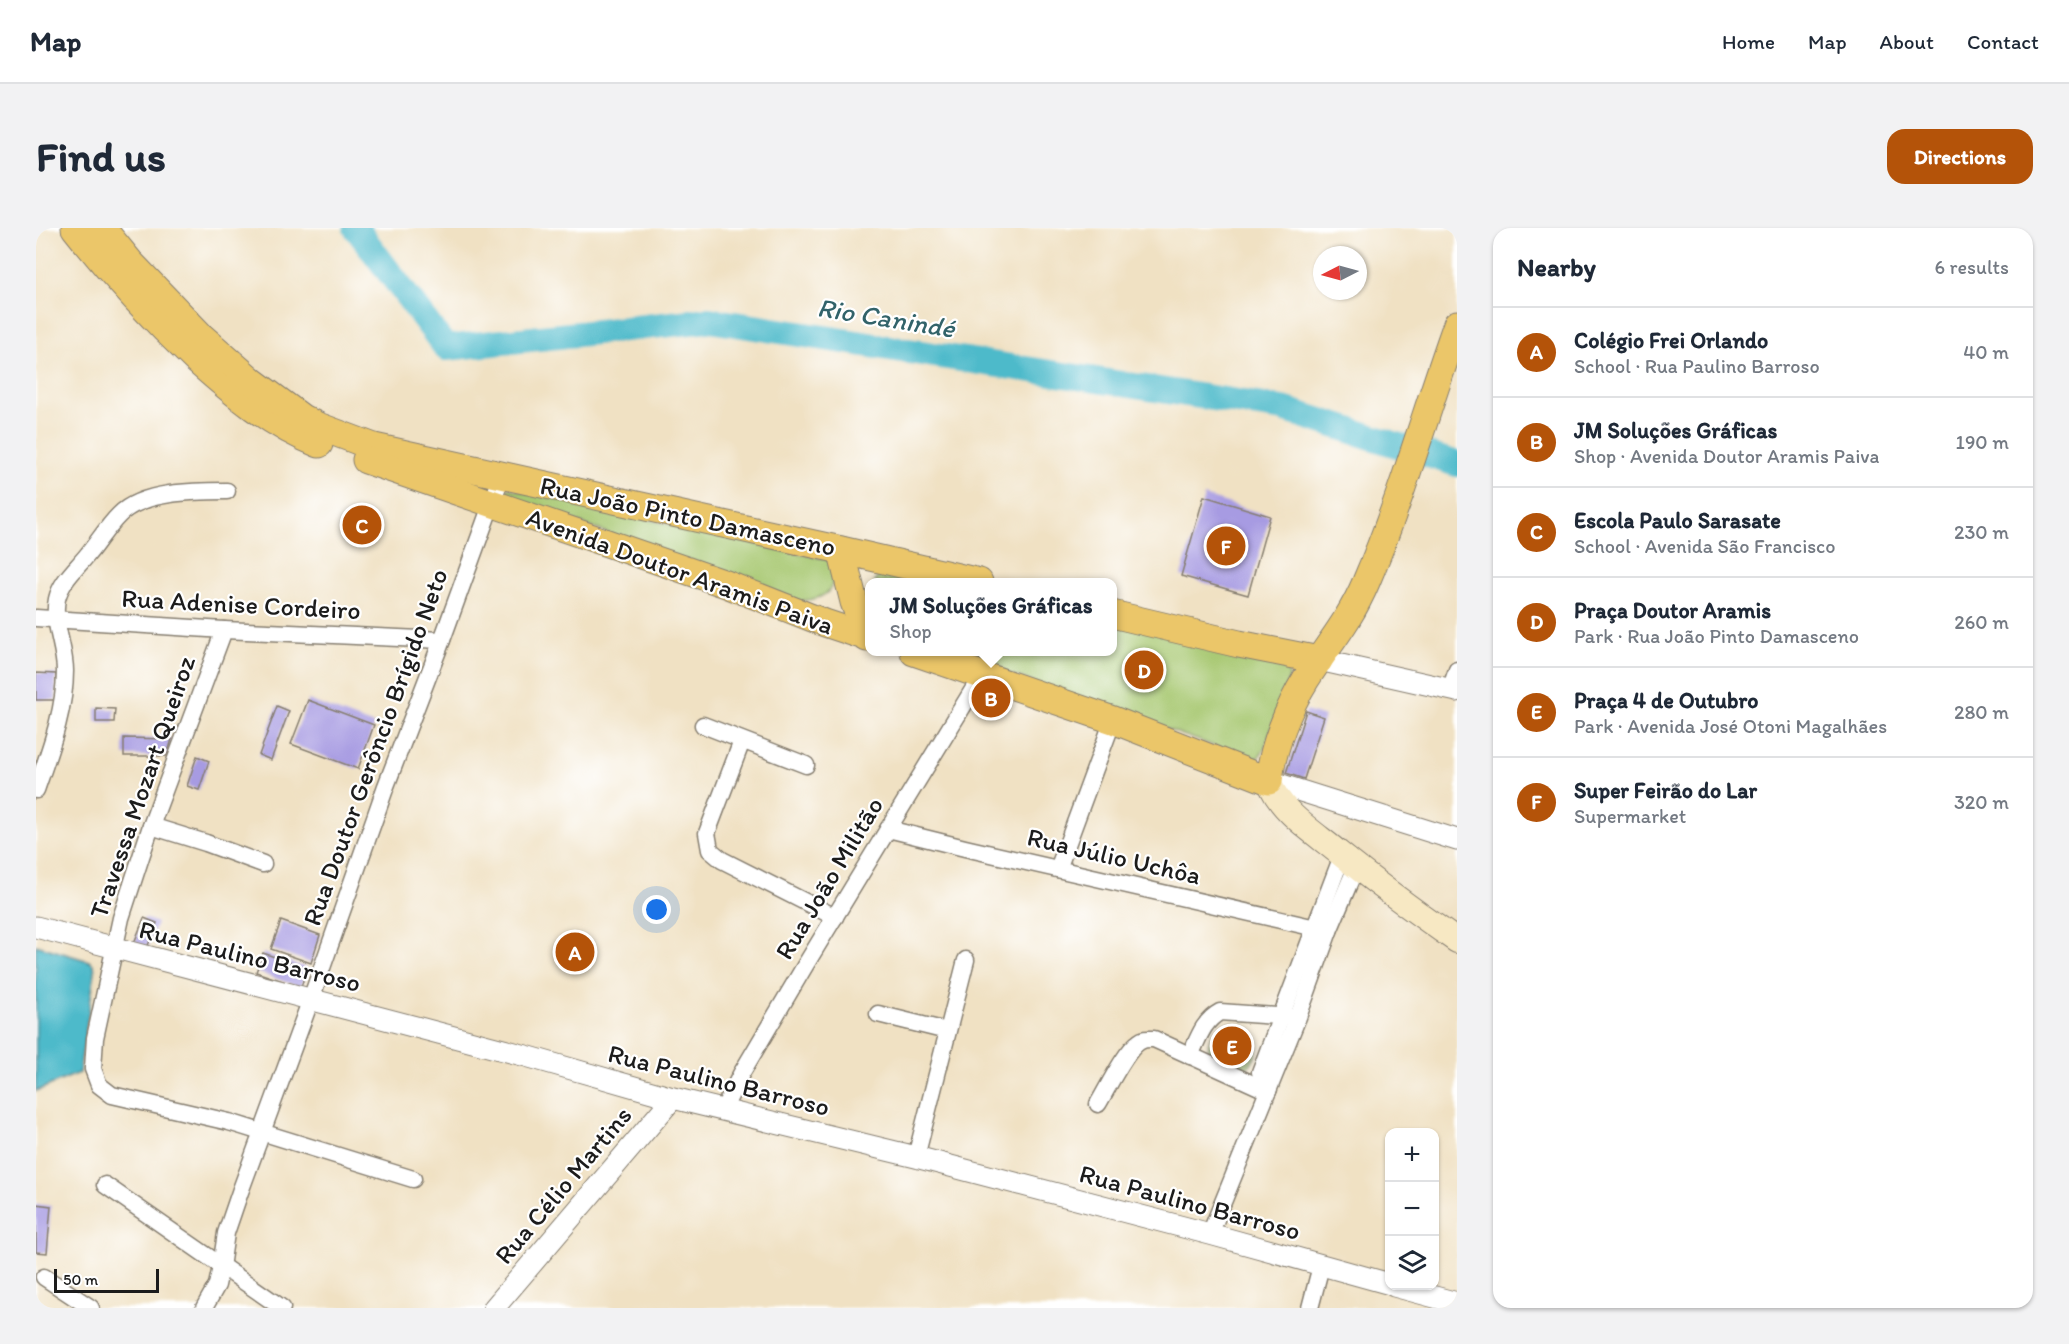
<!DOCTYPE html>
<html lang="en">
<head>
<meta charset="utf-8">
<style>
	body { margin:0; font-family:Itim,sans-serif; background:#f2f2f3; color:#1f2937 }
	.controls { position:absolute; right:18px; bottom:18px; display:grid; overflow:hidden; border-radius:12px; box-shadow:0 2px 4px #0004 }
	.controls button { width:54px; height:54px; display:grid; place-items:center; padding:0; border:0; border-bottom:2px solid #e0e1e3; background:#fff; color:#1f2937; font:30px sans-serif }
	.compass { position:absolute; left:1277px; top:18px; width:54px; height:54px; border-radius:50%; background:#fff; box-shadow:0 2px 4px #0004; rotate:264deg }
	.scale { position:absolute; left:18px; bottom:15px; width:105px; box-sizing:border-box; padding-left:6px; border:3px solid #1c1c1c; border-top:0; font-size:16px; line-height:21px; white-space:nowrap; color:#1c1c1c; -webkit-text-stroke:4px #fff; paint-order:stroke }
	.you { position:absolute; left:621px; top:682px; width:21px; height:21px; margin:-15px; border:4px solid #fff; border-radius:50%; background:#1a73e8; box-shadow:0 0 0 9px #1a73e833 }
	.badge { display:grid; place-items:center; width:39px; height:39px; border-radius:50%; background:#b45309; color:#fff; font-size:20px; font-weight:700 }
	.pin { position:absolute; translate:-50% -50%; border:3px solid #fff; box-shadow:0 2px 6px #0006 }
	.popup { position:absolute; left:829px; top:350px; width:252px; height:78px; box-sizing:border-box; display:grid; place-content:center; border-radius:12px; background:#fff; filter:drop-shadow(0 2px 4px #0005); font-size:20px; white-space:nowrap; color:#747a83 }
	.popup b { font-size:22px; color:#1f2937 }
	.popup::after { content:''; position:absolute; left:50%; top:100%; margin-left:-12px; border:12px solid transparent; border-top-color:#fff }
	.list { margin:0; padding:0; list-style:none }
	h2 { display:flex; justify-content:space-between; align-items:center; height:78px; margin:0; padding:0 24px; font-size:26px }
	h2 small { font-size:20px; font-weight:400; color:#747a83 }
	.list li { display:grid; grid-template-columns:39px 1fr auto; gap:18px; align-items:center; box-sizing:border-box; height:90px; padding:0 24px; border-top:2px solid #e0e1e3 }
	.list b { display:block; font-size:22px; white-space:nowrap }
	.list p { margin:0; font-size:20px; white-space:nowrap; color:#747a83 }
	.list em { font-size:20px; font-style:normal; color:#747a83 }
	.icon { flex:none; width:33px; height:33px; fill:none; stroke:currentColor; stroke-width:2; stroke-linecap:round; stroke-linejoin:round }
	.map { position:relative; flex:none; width:1421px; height:1080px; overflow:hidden; border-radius:18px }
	header { display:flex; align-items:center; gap:36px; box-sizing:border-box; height:84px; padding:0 30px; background:#fff; border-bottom:2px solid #e0e1e3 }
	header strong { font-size:28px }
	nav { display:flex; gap:33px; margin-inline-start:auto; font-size:21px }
	.intro { display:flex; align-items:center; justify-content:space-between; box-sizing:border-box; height:144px; padding:0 36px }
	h1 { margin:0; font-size:42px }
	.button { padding:15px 27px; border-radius:18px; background:#b45309; color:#fff; font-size:21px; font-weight:700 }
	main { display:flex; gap:36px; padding:0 36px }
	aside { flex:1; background:#fff; border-radius:18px; box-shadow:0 2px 4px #0004 }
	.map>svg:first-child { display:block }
</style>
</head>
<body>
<header>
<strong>Map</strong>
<nav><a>Home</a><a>Map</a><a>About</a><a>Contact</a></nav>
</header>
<div class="intro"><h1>Find us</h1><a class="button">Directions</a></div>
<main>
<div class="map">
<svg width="1421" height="1080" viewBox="0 0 1421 1080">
	<rect width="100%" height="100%" fill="#fff"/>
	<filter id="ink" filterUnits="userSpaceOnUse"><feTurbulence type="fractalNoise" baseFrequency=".0167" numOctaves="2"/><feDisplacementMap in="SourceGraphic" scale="12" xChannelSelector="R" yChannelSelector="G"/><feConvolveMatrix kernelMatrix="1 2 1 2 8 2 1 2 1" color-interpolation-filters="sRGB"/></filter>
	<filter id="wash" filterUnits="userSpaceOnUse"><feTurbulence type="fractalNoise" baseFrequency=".008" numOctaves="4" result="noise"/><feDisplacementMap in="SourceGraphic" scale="24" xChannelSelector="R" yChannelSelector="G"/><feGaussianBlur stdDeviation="1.35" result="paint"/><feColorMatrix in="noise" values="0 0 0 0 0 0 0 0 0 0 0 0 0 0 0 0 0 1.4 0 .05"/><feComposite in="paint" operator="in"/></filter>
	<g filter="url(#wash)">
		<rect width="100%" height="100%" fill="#f0e1c3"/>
		<g fill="#a7c871" stroke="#627246" stroke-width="1.5">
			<path d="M471,260L793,332C805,363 789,372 760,373L477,271L472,266Z"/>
			<path d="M853,342L907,354H838L841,350Z"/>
			<path d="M1077,393L1250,435L1253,449L1228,522L1222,530L1209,529L912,424H1076Z"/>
			<path d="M1198,795C1224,801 1229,827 1207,843L1173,829C1170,810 1179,797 1198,795Z"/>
		</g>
		<path fill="#4ebaca" stroke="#356b73" stroke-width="1.5" d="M0,717L53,733L58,737L59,744L43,845L0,863Z"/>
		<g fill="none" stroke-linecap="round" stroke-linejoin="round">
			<path stroke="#4ebaca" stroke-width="26" d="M320,0L410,120L673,92L1247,181L1421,236"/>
		</g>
		<g id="blocks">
			<g fill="#a79be2">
				<path d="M1168,268L1234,288L1212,367L1145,348Z"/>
				<path d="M0,445L20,446V472H0Z"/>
				<path d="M272,472L338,497L322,541L255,516Z"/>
				<path d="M241,478L253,483L235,532L223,527Z"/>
				<path d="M60,480L79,481L78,494H60Z"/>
				<path d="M1270,483L1288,489L1268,551L1250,545Z"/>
				<path d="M88,510L136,511L131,528H88Z"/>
				<path d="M161,528L173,533L163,562L151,558Z"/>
				<path d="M108,690L121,695L111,720L98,715Z"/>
				<path d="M245,693L284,707L275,735L235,721Z"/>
				<path d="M227,725L271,740L265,759L220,744Z"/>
				<path d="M0,976L15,978L11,1025L0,1024Z"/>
			</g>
		</g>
	</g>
	<g filter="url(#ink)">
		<use href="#blocks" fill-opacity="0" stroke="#867e70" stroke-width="1.5"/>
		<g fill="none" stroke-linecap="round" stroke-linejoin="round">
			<g stroke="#867e70" stroke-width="19">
				<g id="minor">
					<path d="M0,390L188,402L406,412"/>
					<path d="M188,402L115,598L85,690L59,810L57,841L63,857L76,867L193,894L377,951"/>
					<path d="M1414,462L1421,442"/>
					<path d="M667,497L770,537"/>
					<path d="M706,513L671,605L674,622L686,632L799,689"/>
					<path d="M0,562C13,524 29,484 29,443C29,419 16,394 21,371C25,353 41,340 52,326C62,314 71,299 83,287C106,263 160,263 191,263"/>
					<path d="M115,598L170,615L227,636"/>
					<path d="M852,601L929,620L1293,703"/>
					<path d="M1022,641L1077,492"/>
					<path d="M842,786L911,803"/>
					<path d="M1154,828C1162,811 1167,793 1184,784L1255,789"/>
					<path d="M1232,863L1224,844L1306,628"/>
					<path d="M1062,876C1071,861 1090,822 1103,814C1108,810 1112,811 1118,811L1232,863"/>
					<path d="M687,882L705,846L770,736L946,447"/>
					<path d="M880,929L930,732"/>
					<path d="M69,957L246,1080"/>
					<path d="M1174,1006L1262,789L1293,703L1320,639"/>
					<path d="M8,1049L55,1080"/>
					<path d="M168,1080L181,1057L185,1039L190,1005L204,964L275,771L350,558L406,412L466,247"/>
					<path d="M1274,1080L1285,1038"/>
				</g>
			</g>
			<g stroke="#867e70" stroke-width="23">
				<g id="tertiary">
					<path d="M1283,432L1421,463"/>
					<path d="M1233,553L1421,612"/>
					<path d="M0,699L490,828L637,870L880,929L1174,1006L1354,1056"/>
					<path d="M1358,1058L1421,1075"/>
					<path d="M458,1080L637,870"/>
				</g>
			</g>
			<g stroke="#867e70" stroke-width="26">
				<path id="secondary" d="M1233,553C1244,584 1278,604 1303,625C1341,656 1381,685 1421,713"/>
			</g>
			<g stroke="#867e70" stroke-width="29">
				<g id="primary">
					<path d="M39,0C76,47 116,90 159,131C197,165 235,197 283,216"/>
					<path d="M66,0L94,34L167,110L216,153L266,190L282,198L338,219L805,322L943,354"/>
					<path d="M330,232L690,356L789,395L834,410"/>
					<path d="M805,322L818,374L831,410"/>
					<path d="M1076,386L1203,416L1283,432"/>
					<path d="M878,424L1077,492L1233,553C1236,520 1253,478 1270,451C1292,417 1314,392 1330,354C1366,270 1390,182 1421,96"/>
				</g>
			</g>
			<use href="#minor" stroke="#fff" stroke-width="16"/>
			<use href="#tertiary" stroke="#fff" stroke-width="21"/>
			<use href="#secondary" stroke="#f7e8c3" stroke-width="24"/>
			<use href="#primary" stroke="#ebc669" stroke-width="27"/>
		</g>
	</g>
	<g text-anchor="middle" stroke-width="4.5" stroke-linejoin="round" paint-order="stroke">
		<g font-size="26" fill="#1c1c1c" stroke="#fff">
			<text transform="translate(652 288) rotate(12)" y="9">Rua João Pinto Damasceno</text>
			<text transform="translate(644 343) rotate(20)" y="9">Avenida Doutor Aramis Paiva</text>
			<text transform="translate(205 376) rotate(3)" y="9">Rua Adenise Cordeiro</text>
			<text transform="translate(339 519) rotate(-70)" y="9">Rua Doutor Gerôncio Brígido Neto</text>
			<text transform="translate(106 559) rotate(-71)" y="9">Travessa Mozart Queiroz</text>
			<text transform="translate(1078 628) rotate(13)" y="9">Rua Júlio Uchôa</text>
			<text transform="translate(793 650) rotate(-59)" y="9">Rua João Militão</text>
			<text transform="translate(214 728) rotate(14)" y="9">Rua Paulino Barroso</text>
			<text transform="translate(683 852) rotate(14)" y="9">Rua Paulino Barroso</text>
			<text transform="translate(527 957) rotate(-50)" y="9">Rua Célio Martins</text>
			<text transform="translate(1154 974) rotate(15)" y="9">Rua Paulino Barroso</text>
		</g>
		<g font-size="27" font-style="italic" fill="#32636a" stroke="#fff">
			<text transform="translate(850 90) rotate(9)" y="9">Rio Canindé</text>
		</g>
	</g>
</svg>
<div class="controls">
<button>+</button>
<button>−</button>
<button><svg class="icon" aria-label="layers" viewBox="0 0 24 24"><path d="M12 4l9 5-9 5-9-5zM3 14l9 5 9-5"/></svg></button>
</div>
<svg class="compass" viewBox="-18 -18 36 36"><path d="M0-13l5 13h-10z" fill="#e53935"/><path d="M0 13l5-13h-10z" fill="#747a83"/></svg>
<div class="scale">50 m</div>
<div class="you"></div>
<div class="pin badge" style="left:539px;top:724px">A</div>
<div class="pin badge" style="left:955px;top:470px">B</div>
<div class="popup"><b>JM Soluções Gráficas</b>Shop</div>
<div class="pin badge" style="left:326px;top:297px">C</div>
<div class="pin badge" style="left:1108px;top:442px">D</div>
<div class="pin badge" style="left:1196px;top:818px">E</div>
<div class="pin badge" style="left:1190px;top:318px">F</div>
</div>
<aside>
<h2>Nearby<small>6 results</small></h2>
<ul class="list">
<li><span class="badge">A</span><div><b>Colégio Frei Orlando</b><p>School · Rua Paulino Barroso</p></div><em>40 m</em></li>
<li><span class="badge">B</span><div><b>JM Soluções Gráficas</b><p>Shop · Avenida Doutor Aramis Paiva</p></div><em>190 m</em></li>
<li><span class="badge">C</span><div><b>Escola Paulo Sarasate</b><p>School · Avenida São Francisco</p></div><em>230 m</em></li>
<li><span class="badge">D</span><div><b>Praça Doutor Aramis</b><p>Park · Rua João Pinto Damasceno</p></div><em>260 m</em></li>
<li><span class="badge">E</span><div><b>Praça 4 de Outubro</b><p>Park · Avenida José Otoni Magalhães</p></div><em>280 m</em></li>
<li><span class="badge">F</span><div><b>Super Feirão do Lar</b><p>Supermarket</p></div><em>320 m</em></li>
</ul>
</aside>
</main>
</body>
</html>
